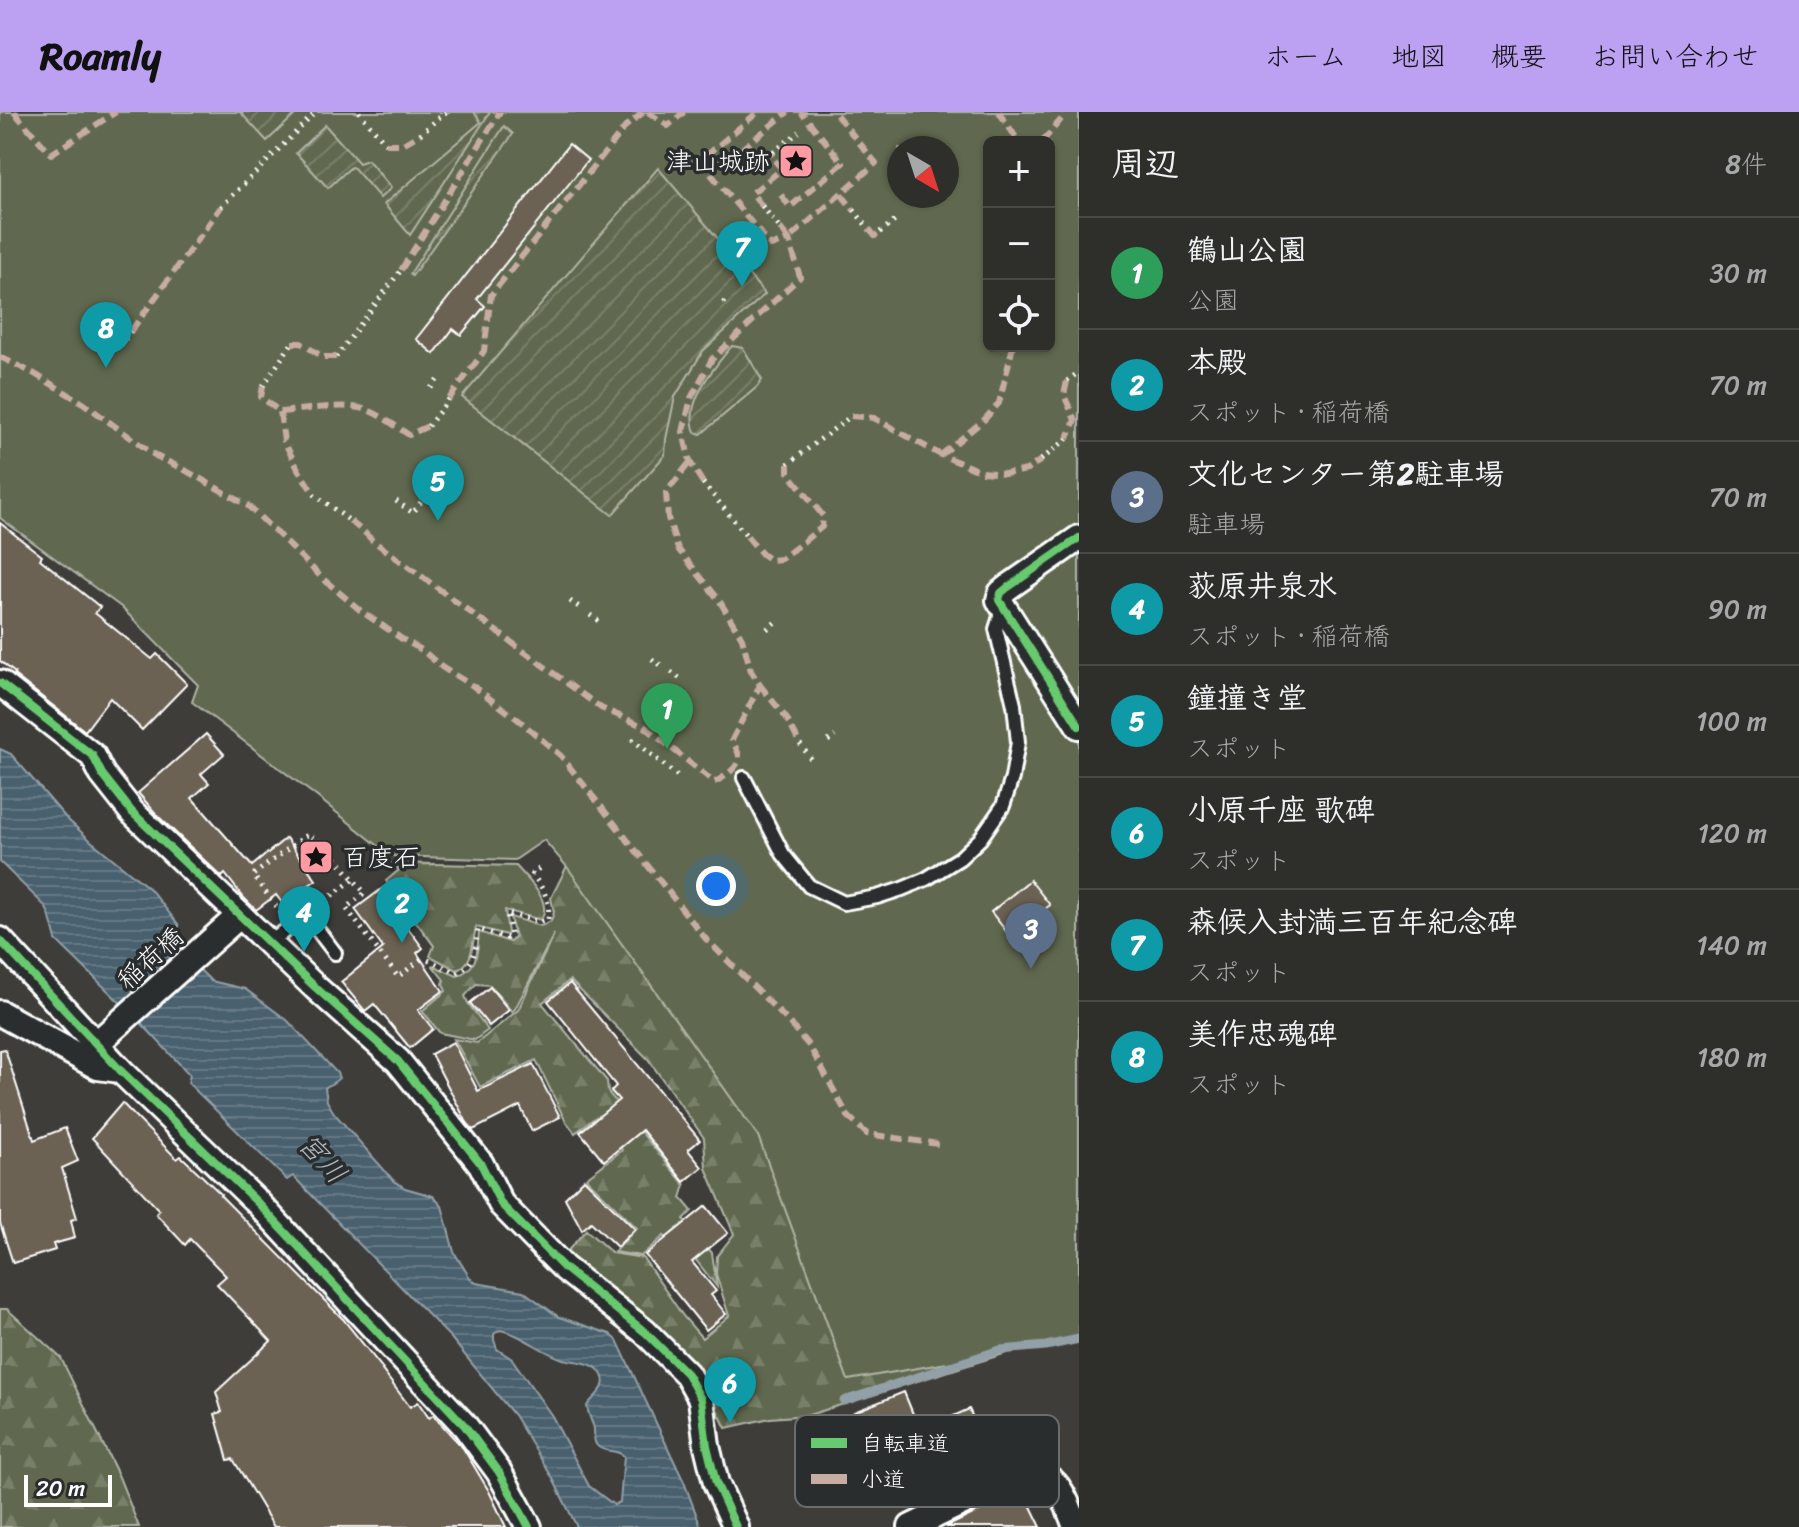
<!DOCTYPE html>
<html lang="ja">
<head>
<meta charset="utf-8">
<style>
	body { margin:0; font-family:Sriracha,"Klee One",sans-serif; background:#363633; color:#f1f3f6 }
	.controls { position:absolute; right:24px; top:24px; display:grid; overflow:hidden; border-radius:12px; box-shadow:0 2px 6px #0004 }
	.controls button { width:72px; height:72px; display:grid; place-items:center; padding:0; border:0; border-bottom:2px solid #494a47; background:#2e2e2b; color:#f1f3f6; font:40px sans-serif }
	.compass { position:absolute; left:887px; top:24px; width:72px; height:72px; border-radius:50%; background:#2e2e2b; box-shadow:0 2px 6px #0004; rotate:141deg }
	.scale { position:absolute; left:24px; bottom:20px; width:88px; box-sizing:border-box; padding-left:8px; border:4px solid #fff; border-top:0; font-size:22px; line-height:28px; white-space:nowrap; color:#fff; -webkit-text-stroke:6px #2a2d2e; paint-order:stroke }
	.you { position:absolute; left:716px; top:774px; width:28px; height:28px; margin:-20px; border:6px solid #fff; border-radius:50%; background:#1a73e8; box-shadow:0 0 0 12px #1a73e833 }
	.badge { display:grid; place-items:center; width:52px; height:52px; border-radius:50%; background:#bca0f2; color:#fff; font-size:26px; font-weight:700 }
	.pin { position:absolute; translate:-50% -66px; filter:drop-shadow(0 2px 4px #0008) }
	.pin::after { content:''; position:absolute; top:42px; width:28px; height:24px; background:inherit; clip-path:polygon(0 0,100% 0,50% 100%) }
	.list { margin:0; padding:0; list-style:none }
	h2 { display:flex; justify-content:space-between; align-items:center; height:104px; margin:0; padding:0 32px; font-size:34px }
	h2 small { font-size:26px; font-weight:400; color:#a7a8a9 }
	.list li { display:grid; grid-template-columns:52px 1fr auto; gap:24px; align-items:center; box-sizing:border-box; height:112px; padding:0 32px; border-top:2px solid #494a47 }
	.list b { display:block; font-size:30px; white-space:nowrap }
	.list p { margin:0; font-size:26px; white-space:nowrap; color:#a7a8a9 }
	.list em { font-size:26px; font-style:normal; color:#a7a8a9 }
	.icon { flex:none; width:44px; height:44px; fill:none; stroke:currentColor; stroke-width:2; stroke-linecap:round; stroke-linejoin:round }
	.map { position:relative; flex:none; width:1079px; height:1415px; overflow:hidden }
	header { display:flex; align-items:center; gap:48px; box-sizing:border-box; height:112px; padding:0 40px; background:#bca0f2; color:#111 }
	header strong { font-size:38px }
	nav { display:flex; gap:44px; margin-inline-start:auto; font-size:28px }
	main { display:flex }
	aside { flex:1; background:#2e2e2b }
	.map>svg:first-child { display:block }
</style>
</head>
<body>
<header>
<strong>Roamly</strong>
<nav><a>ホーム</a><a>地図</a><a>概要</a><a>お問い合わせ</a></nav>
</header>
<main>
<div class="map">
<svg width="1079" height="1415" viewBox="0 0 1079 1415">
	<defs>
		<pattern id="forest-firs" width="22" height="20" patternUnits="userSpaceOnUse" patternTransform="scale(2)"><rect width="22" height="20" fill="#61694f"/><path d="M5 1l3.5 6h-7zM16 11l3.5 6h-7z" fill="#798069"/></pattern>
		<pattern id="garden-furrows" width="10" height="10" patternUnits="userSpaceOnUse" patternTransform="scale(2)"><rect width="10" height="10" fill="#61694f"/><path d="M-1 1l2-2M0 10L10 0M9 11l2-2" fill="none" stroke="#798069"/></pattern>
		<pattern id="water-rules" width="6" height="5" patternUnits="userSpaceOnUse" patternTransform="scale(2)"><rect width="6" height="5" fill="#4a616e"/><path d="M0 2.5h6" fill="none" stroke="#657984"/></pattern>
	</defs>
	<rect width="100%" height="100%" fill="#3e3d39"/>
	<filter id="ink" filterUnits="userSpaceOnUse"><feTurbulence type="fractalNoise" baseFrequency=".0125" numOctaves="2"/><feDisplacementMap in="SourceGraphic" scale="16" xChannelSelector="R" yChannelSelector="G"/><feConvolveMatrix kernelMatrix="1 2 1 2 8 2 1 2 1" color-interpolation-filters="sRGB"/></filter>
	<g filter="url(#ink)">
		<g fill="url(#forest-firs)" stroke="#b0b4a7" stroke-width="2">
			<path d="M0,269L412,551L1029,1234L809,1303L770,1306L726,1316L698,1259L565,1142L586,1118L612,1141L643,1146L683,1204L702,1226L729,1204L716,1162L717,1144L734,1122L706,1056L704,1026L648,947L570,868L542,891L607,969L608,980L685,1073L681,1086L692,1099L684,1107L712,1141L717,1175L692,1143L683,1144L664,1124L641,1144L614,1140L637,1116L586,1066L622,1038L596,1005L575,1021L565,1008L536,948L480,975L454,927L477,931L518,898L554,822L515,897L512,900L490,873L476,872L465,884L468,891L488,918L475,928L440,921L422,899L446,879L443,872L444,868L432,853L457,864C479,855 477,841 479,820L510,830L515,825L510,805L541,814L551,809L554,800L551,786L568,752L544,725L203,572Z"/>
			<path d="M393,751L516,754C528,768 553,789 541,808L505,798L508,821L507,823L476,815C472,831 474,851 457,858L430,844L434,834L386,769L399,758Z"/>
			<path d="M0,1197H7L61,1246L119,1365L139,1415H0Z"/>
		</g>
		<path fill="#61694f" stroke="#b0b4a7" stroke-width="2" fill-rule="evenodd" d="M0,0H1079V1225L1028,1237L848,1268L758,1024L568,756L544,728L515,748L391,744L316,684L192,590L198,573L121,495L0,406ZM989,30H1049V234H989ZM899,36H947V84H899Z"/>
		<g fill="url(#garden-furrows)" stroke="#b0b4a7" stroke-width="2">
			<path d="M240,0H298L267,29Z"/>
			<path d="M474,0H490L410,123L384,92L481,10Z"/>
			<path d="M325,13L359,51L368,48L391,76L380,86L354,56L351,55L328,76L296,41Z"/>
			<path d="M504,14L513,22L412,164L410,162Z"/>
			<path d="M658,56L765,182L703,239L675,285L666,327L665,343L612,403L462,285Z"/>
			<path d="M732,234L743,236L762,268L757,275L701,322L695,320C683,291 715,254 732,234Z"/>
		</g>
		<path fill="url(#water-rules)" stroke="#92a0a8" stroke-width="2" fill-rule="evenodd" d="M0,637L11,642L66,706L91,729L150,777L178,812L185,843L211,869L245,877L287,908L337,961L339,966C335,971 329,972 325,976L327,989L334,1001L393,1068L405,1076L433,1084L442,1094L454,1140L470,1166L476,1171L523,1179L559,1205L610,1222L617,1228L684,1370L701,1415H577L552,1365L514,1303L451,1226L293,1064L287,1068L188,971L190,963L144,914L56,828L49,802L45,794L0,750ZM500,1218C522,1222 541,1240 563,1247C575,1250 596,1249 602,1263C609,1277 593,1284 587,1294C588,1301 590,1306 593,1313C596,1321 591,1331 600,1336C608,1341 616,1337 624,1344L620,1390L614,1393L589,1374L552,1304L512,1247L497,1237L494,1228V1222Z"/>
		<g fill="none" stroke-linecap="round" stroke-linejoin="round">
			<path stroke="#92a0a8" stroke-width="9" d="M844,1289L1000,1238L1046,1234L1079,1227"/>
		</g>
		<g fill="#6c6253" stroke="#fff" stroke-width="2">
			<path d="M569,32L588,48L477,187L485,194L461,223L453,217L434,242L416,227Z"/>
			<path d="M0,411L42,444L40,447L100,495L95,501L152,547L157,542L187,572L142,618L110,586L85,619L14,563L15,561L0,549Z"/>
			<path d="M206,622L224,642L201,662L209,671L192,686L252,754L286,726L316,768L283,792L276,783L256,798L244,786L225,762L222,765L159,705L138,681Z"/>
			<path d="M1030,768L1050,793L1010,824L991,800Z"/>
			<path d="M383,776L400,798L396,800L423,836L417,841L443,879L418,898L433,917L410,936L374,892L365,899L341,870L383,836L355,797Z"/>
			<path d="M570,871L700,1028L688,1038L702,1055L684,1070L642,1018L604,1049L580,1020L619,988L611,979L616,974L548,889Z"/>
			<path d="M490,875L509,898L489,914L470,891Z"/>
			<path d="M453,930L478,979L533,952L560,1005L532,1019L520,994L473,1018L466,1009L431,942Z"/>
			<path d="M5,937L34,1028L65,1016L78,1049L62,1056L77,1106L71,1108L75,1126L53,1132L55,1138L13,1151L0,1111V938Z"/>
			<path d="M122,991L177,1047L181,1044L221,1082L220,1083L343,1207L383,1257L382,1258L410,1295L418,1290L429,1306L433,1303L463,1336L489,1379L506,1415H274L233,1347L228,1348L215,1302L222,1300L216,1280L271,1229L217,1172L226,1164L190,1127L185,1133L156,1102L159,1098L92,1026Z"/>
			<path d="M584,1067L635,1117L617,1135L591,1110L582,1118L565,1086Z"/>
			<path d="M706,1094L728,1121L692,1150L716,1179L711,1183L726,1202L706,1218L645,1143Z"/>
			<path d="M904,1280L920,1319L893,1332L890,1325L869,1334L854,1300Z"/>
			<path d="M969,1297L989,1341L951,1358L931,1314Z"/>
			<path d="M1023,1378L1041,1415H946Z"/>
		</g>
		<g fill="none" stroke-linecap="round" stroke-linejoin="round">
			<g stroke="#fff" stroke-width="18">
				<g id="lane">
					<path d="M744,666L783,742L809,774L844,791L877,785L902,777L926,767L960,746L980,727L1003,694L1012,666L1018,630L1014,593L996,517L1003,495"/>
					<path d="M269,831L306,803L335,841"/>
				</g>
			</g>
			<g stroke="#fff" stroke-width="30">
				<g id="street">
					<path d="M1079,426L1007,476L1001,481L999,488L1079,614"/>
					<path d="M0,571L93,644L102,662L132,700L315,875L398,949L481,1052L501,1092L564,1156L645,1220L687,1262L701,1287L707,1334L716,1371L736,1415"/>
					<path d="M0,828L120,958L258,1091L465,1314L499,1360L529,1415"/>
					<path d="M0,901L98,955L120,958"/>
					<path d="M96,932L240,803"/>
					<path d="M911,1415L1028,1359C1060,1363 1066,1389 1076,1415"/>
				</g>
			</g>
			<g stroke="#fff" stroke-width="5" stroke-dasharray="2 6" stroke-linecap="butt">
				<path d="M359,0L386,32"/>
				<path d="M420,22L446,0"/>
				<path d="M773,40L799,20"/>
				<path d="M762,94L780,116"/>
				<path d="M221,95L316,0"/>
				<path d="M854,98L869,117"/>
				<path d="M880,120L895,109"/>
				<path d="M723,191L725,189"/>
				<path d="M125,227L131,219"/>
				<path d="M336,245L401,158"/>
				<path d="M1067,269L1079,260"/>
				<path d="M263,274L292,231"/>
				<path d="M431,276L439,266"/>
				<path d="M428,314L449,287"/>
				<path d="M1041,348L1068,326"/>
				<path d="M788,352L851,304"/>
				<path d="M703,371L747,424"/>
				<path d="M314,382L350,409"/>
				<path d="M396,389L413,401L428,380"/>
				<path d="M570,489L582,497"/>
				<path d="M590,503L600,510"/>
				<path d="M767,517L778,508"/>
				<path d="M652,547L665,556"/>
				<path d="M671,560L682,568"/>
				<path d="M632,627L680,666"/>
				<path d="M828,629L835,624"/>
				<path d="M800,632L814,651"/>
				<path d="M319,793L354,767"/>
				<path d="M281,801L253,763L308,722L328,737L365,781L346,796L398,865L424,845"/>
				<path d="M428,848L457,861C476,853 475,836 478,817L507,826L511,823L507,801L540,810L548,807C551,789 543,776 532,762L542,754"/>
			</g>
			<use href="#lane" stroke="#2a2d2e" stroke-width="12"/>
			<use href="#street" stroke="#2a2d2e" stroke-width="24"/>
			<g stroke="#c7aca2" stroke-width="6" stroke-dasharray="12 6" stroke-linecap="butt">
				<path d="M14,0L51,42L116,0"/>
				<path d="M648,0L668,14L684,0"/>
				<path d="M999,0L1019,30"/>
				<path d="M1042,30L1064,4V0"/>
				<path d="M386,32H403L420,22"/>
				<path d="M758,52L744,35L788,0"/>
				<path d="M841,82L854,98"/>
				<path d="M781,83L790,95L843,51L801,0"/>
				<path d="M762,94L752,81L782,57L770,43L773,40"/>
				<path d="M780,116L789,127L876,51L834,0"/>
				<path d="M869,117L875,124L880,120"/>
				<path d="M401,158L500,0"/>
				<path d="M131,219L221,95"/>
				<path d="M292,231H301L323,245H336"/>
				<path d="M0,245L33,261L83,291L156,344L183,357L247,393L280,424L322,466L361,499L402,527L422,538L443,556L473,574L520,609L561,644L705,826L786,907L810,935L848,1004L867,1022L938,1032"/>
				<path d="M1067,269L1064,283L1075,308L1068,326"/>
				<path d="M263,274L261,285L280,300C303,298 344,291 364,297C380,302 395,314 409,323L428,314"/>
				<path d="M449,287L484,239L491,183L627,13L644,0"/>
				<path d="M280,300L284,329L298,357L314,382"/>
				<path d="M851,304L874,306L941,343L982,360L1005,362L1027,358L1041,348"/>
				<path d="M941,343L985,307L999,291L1013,234"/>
				<path d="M703,371L690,350L683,320L691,286L712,247L800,165L789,127L771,134L700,49L758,0"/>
				<path d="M350,409L365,421L372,428L601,596L645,615L714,670C721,668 738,656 739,647C740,641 734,633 732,628L760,573L751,559L742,526L719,488L678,437L668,406L666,381L690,350"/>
				<path d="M747,424L762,442L770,448L781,447L822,415L823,404L788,360V352"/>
				<path d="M760,573L787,607L800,632"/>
			</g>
			<g stroke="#2a2d2e" stroke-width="13">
				<g id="cycleway">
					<path d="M1079,426L1007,476L1001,481L999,488L1079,614"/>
					<path d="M0,571L93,644L102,662L132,700L315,875L398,949L481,1052L501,1092L564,1156L645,1220L687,1262L701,1287L707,1334L716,1371L736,1415"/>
					<path d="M0,828L120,958L258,1091L465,1314L499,1360L529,1415"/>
				</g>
			</g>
			<use href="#cycleway" stroke="#67ca6e" stroke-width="8"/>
		</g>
	</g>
	<defs>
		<g id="sight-square" transform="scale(1.8)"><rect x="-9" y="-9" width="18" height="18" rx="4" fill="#ff9aa2" stroke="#2a2d2e"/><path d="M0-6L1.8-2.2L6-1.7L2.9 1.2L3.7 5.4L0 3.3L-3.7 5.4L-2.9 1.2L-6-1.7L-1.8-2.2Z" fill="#111"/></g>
	</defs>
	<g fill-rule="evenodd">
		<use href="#sight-square" x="796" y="49"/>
		<use href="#sight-square" x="316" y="745"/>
	</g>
	<g text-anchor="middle" stroke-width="7" stroke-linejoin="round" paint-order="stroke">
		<g font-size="26" fill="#fff" stroke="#2a2d2e" text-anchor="end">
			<text x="770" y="58">津山城跡</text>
			<text x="342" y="754" text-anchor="start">百度石</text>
		</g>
		<g font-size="26" fill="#fff" stroke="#2a2d2e">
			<text transform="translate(150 846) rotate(-42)" y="9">稲荷橋</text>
		</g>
		<g font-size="28" font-style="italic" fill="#aeb8be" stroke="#2a2d2e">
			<text transform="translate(323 1046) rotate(48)" y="10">宮川</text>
		</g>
	</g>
	<rect x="795" y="1303" width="264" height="92" rx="12" fill="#2a2d2e" stroke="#6a6c6d" stroke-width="2"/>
	<rect x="811" y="1326" width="36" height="10" fill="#67ca6e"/>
	<rect x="811" y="1362" width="36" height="10" fill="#c7aca2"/>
	<g font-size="22" fill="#fff">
		<text x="861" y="1339">自転車道</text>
		<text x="861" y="1375">小道</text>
	</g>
</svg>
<div class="controls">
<button>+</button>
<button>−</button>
<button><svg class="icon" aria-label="locate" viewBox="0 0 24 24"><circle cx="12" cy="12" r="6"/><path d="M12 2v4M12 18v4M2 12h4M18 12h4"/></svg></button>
</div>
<svg class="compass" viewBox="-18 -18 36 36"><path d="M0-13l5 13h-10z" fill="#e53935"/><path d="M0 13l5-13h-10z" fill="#a7a8a9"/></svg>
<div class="scale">20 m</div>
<div class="you"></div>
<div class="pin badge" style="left:667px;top:637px;background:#2e9e5b">1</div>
<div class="pin badge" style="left:402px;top:831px;background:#0f9aa8">2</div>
<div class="pin badge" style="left:1031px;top:857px;background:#5c6f8a">3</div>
<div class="pin badge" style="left:304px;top:840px;background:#0f9aa8">4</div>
<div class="pin badge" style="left:438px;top:409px;background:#0f9aa8">5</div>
<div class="pin badge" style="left:730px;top:1311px;background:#0f9aa8">6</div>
<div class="pin badge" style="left:742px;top:175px;background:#0f9aa8">7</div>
<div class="pin badge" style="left:106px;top:256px;background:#0f9aa8">8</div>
</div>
<aside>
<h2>周辺<small>8件</small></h2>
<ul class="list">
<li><span class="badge" style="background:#2e9e5b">1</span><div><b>鶴山公園</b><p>公園</p></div><em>30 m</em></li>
<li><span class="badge" style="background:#0f9aa8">2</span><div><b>本殿</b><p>スポット · 稲荷橋</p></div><em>70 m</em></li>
<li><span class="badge" style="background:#5c6f8a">3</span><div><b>文化センター第2駐車場</b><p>駐車場</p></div><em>70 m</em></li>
<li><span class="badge" style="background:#0f9aa8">4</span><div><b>荻原井泉水</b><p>スポット · 稲荷橋</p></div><em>90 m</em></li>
<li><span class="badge" style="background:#0f9aa8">5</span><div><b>鐘撞き堂</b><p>スポット</p></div><em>100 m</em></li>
<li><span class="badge" style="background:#0f9aa8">6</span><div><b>小原千座 歌碑</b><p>スポット</p></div><em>120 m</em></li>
<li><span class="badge" style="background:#0f9aa8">7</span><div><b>森候入封満三百年紀念碑</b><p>スポット</p></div><em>140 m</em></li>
<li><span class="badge" style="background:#0f9aa8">8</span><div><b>美作忠魂碑</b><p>スポット</p></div><em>180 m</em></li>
</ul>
</aside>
</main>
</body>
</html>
